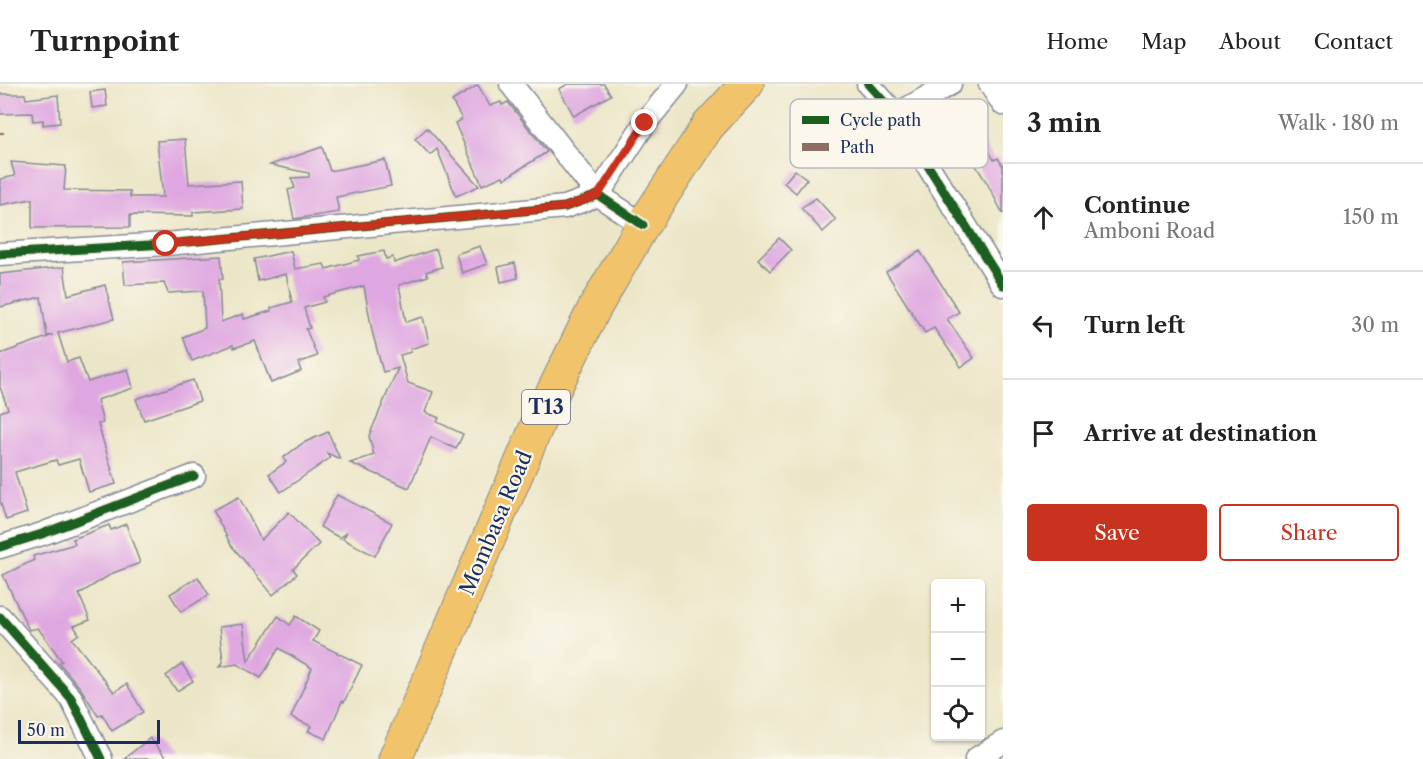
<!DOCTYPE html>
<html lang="en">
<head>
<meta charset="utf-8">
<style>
	body { margin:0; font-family:"Libre Caslon Text",serif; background:#f6f6f6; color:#222 }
	.controls { position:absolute; right:18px; bottom:18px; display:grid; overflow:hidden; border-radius:6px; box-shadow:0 2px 4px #0004 }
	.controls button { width:54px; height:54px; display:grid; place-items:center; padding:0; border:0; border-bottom:2px solid #e0e0e0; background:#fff; color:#222; font:30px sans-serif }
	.scale { position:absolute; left:18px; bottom:15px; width:142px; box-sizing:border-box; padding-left:6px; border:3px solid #1b2f5e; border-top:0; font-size:16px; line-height:21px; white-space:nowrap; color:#1b2f5e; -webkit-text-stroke:4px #fbf7ec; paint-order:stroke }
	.stop { position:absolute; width:18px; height:18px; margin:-14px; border:4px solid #c8321e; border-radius:50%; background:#fff }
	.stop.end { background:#c8321e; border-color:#fff; box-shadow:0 2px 6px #0008 }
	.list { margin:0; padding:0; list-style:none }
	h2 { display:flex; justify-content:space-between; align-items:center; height:78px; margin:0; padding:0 24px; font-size:26px }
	h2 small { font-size:20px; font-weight:400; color:#767676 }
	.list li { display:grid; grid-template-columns:39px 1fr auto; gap:18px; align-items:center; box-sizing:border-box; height:108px; padding:0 24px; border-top:2px solid #e0e0e0 }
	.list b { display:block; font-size:22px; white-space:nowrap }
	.list p { margin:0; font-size:20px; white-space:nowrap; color:#767676 }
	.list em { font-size:20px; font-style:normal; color:#767676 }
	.actions { display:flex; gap:12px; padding:18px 24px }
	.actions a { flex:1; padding:14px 0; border:2px solid #c8321e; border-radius:6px; text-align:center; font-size:21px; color:#c8321e }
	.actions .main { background:#c8321e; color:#fff }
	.icon { flex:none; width:33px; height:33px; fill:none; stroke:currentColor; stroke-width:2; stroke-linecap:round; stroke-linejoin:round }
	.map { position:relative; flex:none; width:1003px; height:675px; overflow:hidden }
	header { display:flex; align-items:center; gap:36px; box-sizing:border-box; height:84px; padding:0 30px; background:#fff; border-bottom:2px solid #e0e0e0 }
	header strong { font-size:28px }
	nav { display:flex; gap:33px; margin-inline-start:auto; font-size:21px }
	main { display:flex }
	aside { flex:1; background:#fff }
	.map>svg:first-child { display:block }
</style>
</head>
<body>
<header>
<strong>Turnpoint</strong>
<nav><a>Home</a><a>Map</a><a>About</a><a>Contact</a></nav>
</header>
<main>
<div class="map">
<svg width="1003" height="675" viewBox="0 0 1003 675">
	<rect width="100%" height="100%" fill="#fbf7ec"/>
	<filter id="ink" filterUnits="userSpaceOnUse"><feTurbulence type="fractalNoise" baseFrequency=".0167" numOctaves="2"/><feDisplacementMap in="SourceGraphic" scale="12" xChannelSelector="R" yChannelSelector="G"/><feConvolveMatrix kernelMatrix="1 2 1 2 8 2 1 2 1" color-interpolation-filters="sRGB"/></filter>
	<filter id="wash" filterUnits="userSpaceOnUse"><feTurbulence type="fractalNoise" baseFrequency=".008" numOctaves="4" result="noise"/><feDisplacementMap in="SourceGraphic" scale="24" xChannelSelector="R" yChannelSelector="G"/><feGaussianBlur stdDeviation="1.35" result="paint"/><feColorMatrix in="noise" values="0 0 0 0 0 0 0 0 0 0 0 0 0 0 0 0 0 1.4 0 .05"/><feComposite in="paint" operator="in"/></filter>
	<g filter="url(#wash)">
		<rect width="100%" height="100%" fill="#ece6c8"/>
		<g id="blocks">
			<g fill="#dfa7e1">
				<path d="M568,0H604L611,11L574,32L559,5Z"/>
				<path d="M478,1L490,22L501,18L502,21L508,18L547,68L504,95L503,92L482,101L455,39L462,35L452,17Z"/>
				<path d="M105,6L107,22L92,24L90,8Z"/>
				<path d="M0,10H25L26,15L58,11L60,39L43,41V36L33,37L32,29L0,30Z"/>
				<path d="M977,28L985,42L978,46L979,50L994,76L998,74L1003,82V130L987,99L950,41L968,30L969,32Z"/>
				<path d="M427,44L442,61L479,102L456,112L437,65L430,71L415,55Z"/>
				<path d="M185,55L189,100L241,97L243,125L193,128V132L130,131V143L32,144V115L0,121V95L15,92L11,78L66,82L64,106L130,107V113H163L157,57Z"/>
				<path d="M322,63L330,87L385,76L391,102L336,113L339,128L294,135L288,106L295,104L291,94L309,93V89L270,81Z"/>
				<path d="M795,86L807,95L796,109L784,99Z"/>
				<path d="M816,114L836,136L823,148L801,124Z"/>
				<path d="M779,154L791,166L770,187L758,175Z"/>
				<path d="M480,162L487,180L462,189L456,170Z"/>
				<path d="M436,165L442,183L426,188L428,192L399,201L406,238L423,233L429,259L410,265L411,268L400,271L408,299L433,308L425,328L439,334L437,338L463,350L456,365L431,353L409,404L350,379L374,371L369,352L398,284L383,288L372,247L364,202L323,213L325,218L304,224L310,244L306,245L317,272L298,279L301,287L271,299L255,257L234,264L233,261L192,277L183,253L205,244L203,207L168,209L164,199L125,201L123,178L221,172L223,195H219L221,238L243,230L244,235L271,227V224L292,218L286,190L258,197L254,175L291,167L295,185L324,180L326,185L359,176L358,172L373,169L384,167L386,175L393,173L394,179Z"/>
				<path d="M920,167L959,228L947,235L974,274L961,283L934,244L925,249L886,188Z"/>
				<path d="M515,179L518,194L501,198L498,183Z"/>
				<path d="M64,183L68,211L105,201L114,235L58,249L67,278L79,274L88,298L128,285L133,304L97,316L103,339L98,340L116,400L89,408L79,375L58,381L56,376L15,388L27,429L6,436L0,417V328L8,325L0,303V270L53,251L47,252L41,213L0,223V190Z"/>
				<path d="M193,296L200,317L144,336L136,315Z"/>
				<path d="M328,348L340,375L327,369L330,374L281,408L269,390L286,378L283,374L303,359Z"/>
				<path d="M337,411L392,439L375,472L343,455L347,448L340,454L320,443Z"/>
				<path d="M239,413L261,456L289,428L319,460L293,485L297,490L273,511L231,461L213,426Z"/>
				<path d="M126,440L140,479L113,489L79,510L90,536L74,542L79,550L72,555L114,608L127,600L143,628L112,647L102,630L98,632L81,605L59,579L62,577L38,544L29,546L3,491L34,476L33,472L75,460L73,455L109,441L111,446Z"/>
				<path d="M198,493L209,511L181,528L170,510Z"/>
				<path d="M278,532L290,541L296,532L319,547L313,557L362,581L344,618L342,617L326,655L308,647L311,642L291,633L312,584L279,564L261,594L237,580L219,583L223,578L219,543L243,540L248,577Z"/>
				<path d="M182,580L193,597L177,607L166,592Z"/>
				<path d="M150,654L167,675H124Z"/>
			</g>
		</g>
	</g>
	<g filter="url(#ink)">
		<use href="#blocks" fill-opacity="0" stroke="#848a93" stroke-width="1.5"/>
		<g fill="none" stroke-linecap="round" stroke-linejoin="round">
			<g stroke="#848a93" stroke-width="25">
				<g id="minor">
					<path d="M511,0L598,111L645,39L677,0"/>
					<path d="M868,0L896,31L1003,201"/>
					<path d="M990,0L1003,20"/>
					<path d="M896,31L950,0"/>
					<path d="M0,170L166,160L565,123L598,111L643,141"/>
					<path d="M0,463L42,450L194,392"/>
					<path d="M0,533L71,614L101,675"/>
					<path d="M976,675L1003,658"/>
				</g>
			</g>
			<g stroke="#848a93" stroke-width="35">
				<path id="highway" d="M395,675L541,332L594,225L643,141L708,42L747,0"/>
			</g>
			<use href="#minor" stroke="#fff" stroke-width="22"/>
			<use href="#highway" stroke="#f1c36a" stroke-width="33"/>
			<path stroke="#8d6e63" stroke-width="8" stroke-dasharray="15 8" stroke-linecap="butt" d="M0,48V50"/>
			<g stroke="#fbf7ec" stroke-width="13">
				<g id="cycleway">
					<path d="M868,0L896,31L1003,201"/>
					<path d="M0,170L166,160L565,123L598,111L643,141"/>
					<path d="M0,463L42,450L194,392"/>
					<path d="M0,533L71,614L101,675"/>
				</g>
			</g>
			<use href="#cycleway" stroke="#1b5e20" stroke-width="9"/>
		</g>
	</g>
	<g fill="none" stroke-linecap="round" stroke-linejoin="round" filter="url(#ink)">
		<path stroke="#c8321e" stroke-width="8" d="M166,160L565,123L598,111L645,39"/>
	</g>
	<g text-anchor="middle" stroke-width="4.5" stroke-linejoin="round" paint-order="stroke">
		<rect fill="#fbf7ec" stroke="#5e6b89" stroke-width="1.5" x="522" y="306" width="48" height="34" rx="4.5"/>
		<g font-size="20" font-weight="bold" fill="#1b2f5e">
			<text x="546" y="330">T13</text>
		</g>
		<g font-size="21" fill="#1b2f5e" stroke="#fbf7ec">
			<text transform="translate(496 439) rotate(-67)" y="7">Mombasa Road</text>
		</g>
	</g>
	<rect x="790" y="15" width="198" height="69" rx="9" fill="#fbf7ec" stroke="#b8bbc1" stroke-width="1.5"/>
	<rect x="802" y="32" width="27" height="8" fill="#1b5e20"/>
	<rect x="802" y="59" width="27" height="8" fill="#8d6e63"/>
	<g font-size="16" fill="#1b2f5e">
		<text x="840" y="42">Cycle path</text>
		<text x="840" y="69">Path</text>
	</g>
</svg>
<div class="controls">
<button>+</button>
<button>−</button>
<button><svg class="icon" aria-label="locate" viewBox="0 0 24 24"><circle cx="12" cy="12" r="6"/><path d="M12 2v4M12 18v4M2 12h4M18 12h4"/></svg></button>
</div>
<div class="scale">50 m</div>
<div class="stop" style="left:166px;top:160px"></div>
<div class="stop end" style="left:645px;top:39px"></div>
</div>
<aside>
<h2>3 min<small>Walk · 180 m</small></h2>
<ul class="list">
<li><svg class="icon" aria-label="ahead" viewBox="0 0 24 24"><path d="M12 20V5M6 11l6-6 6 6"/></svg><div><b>Continue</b><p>Amboni Road</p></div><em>150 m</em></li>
<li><svg class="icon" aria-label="left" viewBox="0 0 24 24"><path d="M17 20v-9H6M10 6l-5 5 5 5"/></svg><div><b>Turn left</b></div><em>30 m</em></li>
<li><svg class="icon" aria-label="arrive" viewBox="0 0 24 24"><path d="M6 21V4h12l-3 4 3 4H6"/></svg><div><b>Arrive at destination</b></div></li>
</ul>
<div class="actions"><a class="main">Save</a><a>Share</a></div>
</aside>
</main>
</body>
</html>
